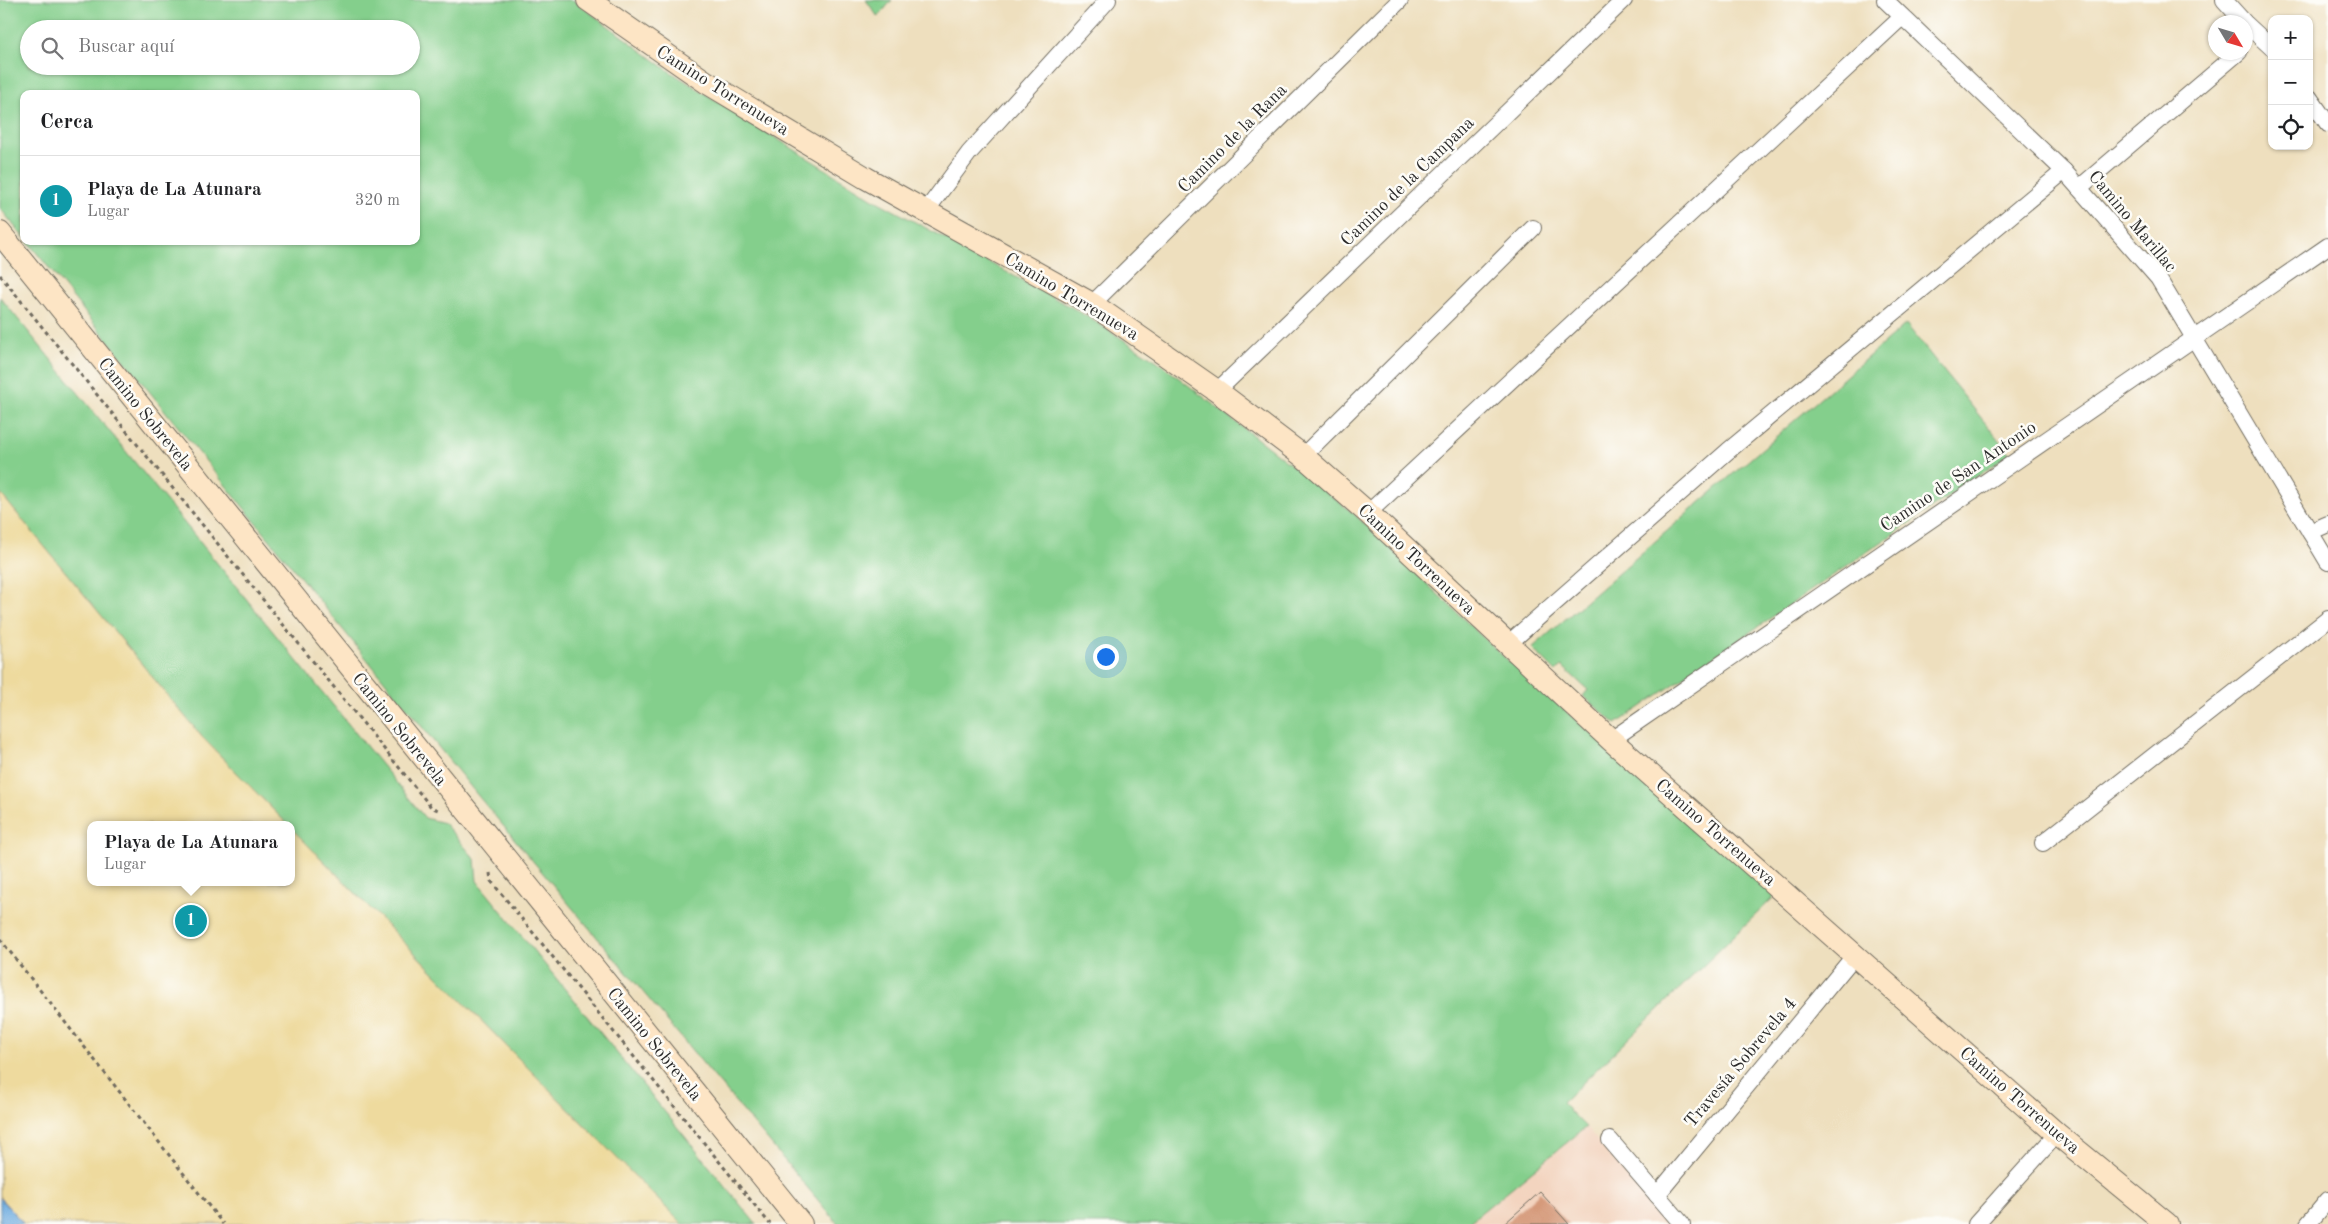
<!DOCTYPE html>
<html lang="es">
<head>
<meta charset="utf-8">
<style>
	body { margin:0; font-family:"Old Standard TT",serif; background:#f6f6f6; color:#202124 }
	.controls { position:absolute; right:15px; top:15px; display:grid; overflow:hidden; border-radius:10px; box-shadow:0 1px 4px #0004 }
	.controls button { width:45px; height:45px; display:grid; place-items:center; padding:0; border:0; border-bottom:1px solid #e0e0e0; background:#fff; color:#202124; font:25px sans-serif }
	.compass { position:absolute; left:2208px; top:15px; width:45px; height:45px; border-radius:50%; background:#fff; box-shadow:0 1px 4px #0004; rotate:128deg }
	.you { position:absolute; left:1105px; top:656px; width:18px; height:18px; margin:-12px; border:4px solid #fff; border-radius:50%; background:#1a73e8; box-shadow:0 0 0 8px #1a73e833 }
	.badge { display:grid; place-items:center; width:32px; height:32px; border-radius:50%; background:#0f766e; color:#fff; font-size:16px; font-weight:700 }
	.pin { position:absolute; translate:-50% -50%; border:2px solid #fff; box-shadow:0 1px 5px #0006 }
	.popup { position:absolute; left:87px; top:821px; width:208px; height:65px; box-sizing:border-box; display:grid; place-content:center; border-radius:10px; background:#fff; filter:drop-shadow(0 1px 4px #0005); font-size:16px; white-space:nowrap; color:#757577 }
	.popup b { font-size:19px; color:#202124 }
	.popup::after { content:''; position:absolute; left:50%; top:100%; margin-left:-10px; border:10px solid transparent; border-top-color:#fff }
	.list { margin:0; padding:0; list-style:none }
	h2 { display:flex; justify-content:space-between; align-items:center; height:65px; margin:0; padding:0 20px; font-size:21px }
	h2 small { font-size:16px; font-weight:400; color:#757577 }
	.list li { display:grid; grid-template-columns:32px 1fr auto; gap:15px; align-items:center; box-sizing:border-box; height:90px; padding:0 20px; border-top:1px solid #e0e0e0 }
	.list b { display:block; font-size:19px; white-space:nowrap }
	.list p { margin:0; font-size:16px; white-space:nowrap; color:#757577 }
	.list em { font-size:16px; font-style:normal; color:#757577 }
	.icon { flex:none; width:28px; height:28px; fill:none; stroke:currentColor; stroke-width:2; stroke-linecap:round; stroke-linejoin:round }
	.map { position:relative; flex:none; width:2328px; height:1224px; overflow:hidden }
	.search { position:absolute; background:#fff; box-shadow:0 1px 4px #0004; left:20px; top:20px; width:400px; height:55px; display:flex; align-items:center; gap:12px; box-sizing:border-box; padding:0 18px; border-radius:28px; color:#757577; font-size:19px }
	.panel { position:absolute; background:#fff; box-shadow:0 1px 4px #0004; left:20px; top:90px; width:400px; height:155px; border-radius:10px }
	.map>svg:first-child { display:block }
</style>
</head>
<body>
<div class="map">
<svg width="2328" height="1224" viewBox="0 0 2328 1224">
	<rect width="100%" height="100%" fill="#fdfcf7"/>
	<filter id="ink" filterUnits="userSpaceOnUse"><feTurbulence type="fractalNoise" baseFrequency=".02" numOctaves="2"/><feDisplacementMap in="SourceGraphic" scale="10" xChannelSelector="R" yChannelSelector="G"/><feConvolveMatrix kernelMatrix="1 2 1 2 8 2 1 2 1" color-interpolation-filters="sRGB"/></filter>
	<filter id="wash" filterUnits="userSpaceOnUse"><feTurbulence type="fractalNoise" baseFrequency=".0096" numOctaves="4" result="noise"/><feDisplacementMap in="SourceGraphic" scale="20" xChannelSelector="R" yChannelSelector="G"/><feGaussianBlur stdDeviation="1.12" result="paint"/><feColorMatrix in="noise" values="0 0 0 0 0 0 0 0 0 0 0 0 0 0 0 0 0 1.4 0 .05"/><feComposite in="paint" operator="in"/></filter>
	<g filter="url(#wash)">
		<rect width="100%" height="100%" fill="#eedfbe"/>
		<path fill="#f3d4bf" d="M1586,1127L1669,1224H1467Z"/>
		<g fill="#84cf8c" stroke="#587d5c" fill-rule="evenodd">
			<path d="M0,0H573L669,71L873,199L1078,311L1157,361L1353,513L1494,648L1776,895L1562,1103L1586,1127L1467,1224H838L479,797L27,241H416V94H24V238L0,208ZM29,29H411V66H29Z"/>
			<path d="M866,0H892L878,17Z"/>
			<path d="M0,297L425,818L444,823L475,859L477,881L756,1224H682L291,828V825H288L202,737L0,493Z"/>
			<path d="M1906,324L2010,454L1616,724L1583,696L1588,690L1562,666L1556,672L1532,648Z"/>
		</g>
		<path fill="#eeda9e" stroke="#8c8264" d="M0,493L202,737L288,825H91V882H291V828L682,1224H24L0,1198Z"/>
		<path fill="#6eace0" stroke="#4c6c86" d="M0,1198L24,1224H0Z"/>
		<g id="blocks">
			<path fill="#d59a7a" d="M1540,1192L1569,1224H1504Z"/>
		</g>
	</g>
	<g filter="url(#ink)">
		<use href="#blocks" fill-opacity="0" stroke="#6f6a5e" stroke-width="1"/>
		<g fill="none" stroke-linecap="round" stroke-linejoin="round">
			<g stroke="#6f6a5e" stroke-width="18">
				<g id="street">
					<path d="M1885,0L2064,171L2158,278L2328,562"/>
					<path d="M2224,0L2244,22"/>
					<path d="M2246,24L2272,48"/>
					<path d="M2309,97L2328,124"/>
					<path d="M2079,188L2239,52"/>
					<path d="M926,211L969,153L1108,0"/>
					<path d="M1092,304L1400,0"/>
					<path d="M1217,391L1624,0"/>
					<path d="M1303,456L1533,228"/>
					<path d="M1368,513L1902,17"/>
					<path d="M2310,532L2328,524"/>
					<path d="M1508,644L1728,451L2064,171"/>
					<path d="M1611,740L2328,246"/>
					<path d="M2043,843L2328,619"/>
					<path d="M1610,1140L1682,1224"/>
					<path d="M1657,1195L1855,955"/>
					<path d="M1976,1224L2057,1134"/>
					<path d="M2308,1224L2328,1200"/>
				</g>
			</g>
			<g stroke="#6f6a5e" stroke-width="24">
				<g id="secondary">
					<path d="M588,0L706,82L866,178L1092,304L1217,391L1303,456L1368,513L1611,740L2057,1134L2167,1224"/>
					<path d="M0,233L801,1224"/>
				</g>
			</g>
			<g stroke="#6f6a5e" stroke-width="3" stroke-dasharray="4 4" stroke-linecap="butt">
				<path d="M0,275L431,807L440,811"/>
				<path d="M490,873L491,881L770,1224"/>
				<path d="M0,939L223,1224"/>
			</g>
			<use href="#street" stroke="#fff" stroke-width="16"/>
			<use href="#secondary" stroke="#fde5c5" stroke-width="22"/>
		</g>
	</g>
	<g text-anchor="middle" stroke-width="5" stroke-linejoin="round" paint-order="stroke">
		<g font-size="18" fill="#2b2b2b" stroke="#fdfcf7">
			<text transform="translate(723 90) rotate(32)" y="6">Camino Torrenueva</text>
			<text transform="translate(1232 138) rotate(-45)" y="6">Camino de la Rana</text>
			<text transform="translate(1407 181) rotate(-44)" y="6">Camino de la Campana</text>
			<text transform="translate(2133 221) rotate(50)" y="6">Camino Marillac</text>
			<text transform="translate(1072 296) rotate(31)" y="6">Camino Torrenueva</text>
			<text transform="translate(146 414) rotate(51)" y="6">Camino Sobrevela</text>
			<text transform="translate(1958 476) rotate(-34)" y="6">Camino de San Antonio</text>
			<text transform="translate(1417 559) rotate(43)" y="6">Camino Torrenueva</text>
			<text transform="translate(400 729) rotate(51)" y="6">Camino Sobrevela</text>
			<text transform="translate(1716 832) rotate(41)" y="6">Camino Torrenueva</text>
			<text transform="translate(655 1044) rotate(51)" y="6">Camino Sobrevela</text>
			<text transform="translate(1740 1062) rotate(-50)" y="6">Travesía Sobrevela 4</text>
			<text transform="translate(2020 1100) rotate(41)" y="6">Camino Torrenueva</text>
		</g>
	</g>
</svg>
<div class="controls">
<button>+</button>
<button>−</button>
<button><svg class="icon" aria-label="locate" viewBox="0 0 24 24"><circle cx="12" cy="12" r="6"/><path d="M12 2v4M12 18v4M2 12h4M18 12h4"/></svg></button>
</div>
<svg class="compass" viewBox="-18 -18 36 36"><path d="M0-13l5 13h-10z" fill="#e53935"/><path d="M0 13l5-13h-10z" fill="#757577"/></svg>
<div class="you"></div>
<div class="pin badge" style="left:191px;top:921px;background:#0f9aa8">1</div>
<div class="popup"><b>Playa de La Atunara</b>Lugar</div>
<div class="search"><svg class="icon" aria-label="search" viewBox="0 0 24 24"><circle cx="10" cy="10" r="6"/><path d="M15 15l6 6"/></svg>Buscar aquí</div>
<section class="panel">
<h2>Cerca<small></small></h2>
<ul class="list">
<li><span class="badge" style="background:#0f9aa8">1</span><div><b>Playa de La Atunara</b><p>Lugar</p></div><em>320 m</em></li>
</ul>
</section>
</div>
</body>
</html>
